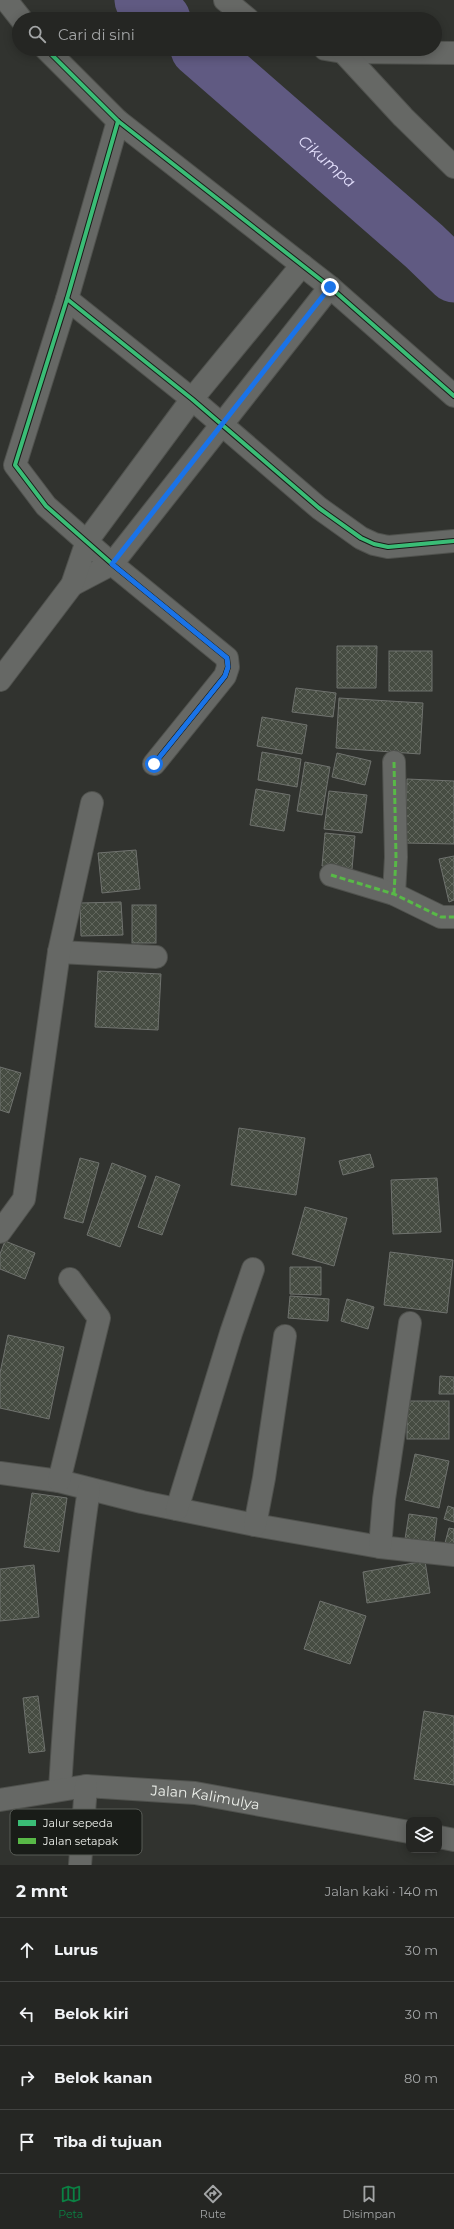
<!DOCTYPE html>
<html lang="id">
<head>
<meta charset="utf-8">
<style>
	body { margin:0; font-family:Montserrat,sans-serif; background:#313230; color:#f1f3f6 }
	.controls { position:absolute; right:12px; bottom:12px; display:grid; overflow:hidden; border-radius:8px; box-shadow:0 2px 10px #0003 }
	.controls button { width:36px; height:36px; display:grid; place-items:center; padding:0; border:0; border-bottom:1px solid #424341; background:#252623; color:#f1f3f6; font:20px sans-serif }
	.stop { position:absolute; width:12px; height:12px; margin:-9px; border:3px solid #1a73e8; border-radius:50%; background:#fff }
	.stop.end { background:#1a73e8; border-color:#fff; box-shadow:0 1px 4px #0008 }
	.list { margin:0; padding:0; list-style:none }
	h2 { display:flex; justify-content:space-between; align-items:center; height:52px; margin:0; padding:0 16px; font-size:17px }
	h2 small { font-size:13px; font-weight:400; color:#a3a5a6 }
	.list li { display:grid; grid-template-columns:26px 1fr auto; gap:12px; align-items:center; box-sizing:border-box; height:64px; padding:0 16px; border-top:1px solid #424341 }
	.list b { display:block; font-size:15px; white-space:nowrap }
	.list em { font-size:13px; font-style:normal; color:#a3a5a6 }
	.icon { flex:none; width:22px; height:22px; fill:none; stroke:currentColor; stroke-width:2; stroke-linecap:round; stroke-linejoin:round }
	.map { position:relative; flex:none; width:454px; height:1865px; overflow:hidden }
	.search { position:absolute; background:#252623; box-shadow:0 2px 10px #0003; left:12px; right:12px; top:12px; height:44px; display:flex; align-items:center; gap:10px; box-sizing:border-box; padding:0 14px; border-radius:22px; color:#a3a5a6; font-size:15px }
	.sheet { height:308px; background:#252623 }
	nav { display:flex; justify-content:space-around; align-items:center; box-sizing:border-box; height:56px; border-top:1px solid #424341; background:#252623; font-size:11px; color:#a3a5a6 }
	nav a { display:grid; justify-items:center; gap:2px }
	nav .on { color:#0b8043 }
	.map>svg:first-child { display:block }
</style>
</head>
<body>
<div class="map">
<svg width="454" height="1865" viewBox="0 0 454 1865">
	<defs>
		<pattern id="building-cross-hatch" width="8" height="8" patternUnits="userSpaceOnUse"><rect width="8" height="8" fill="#464c42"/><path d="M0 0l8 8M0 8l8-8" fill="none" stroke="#61665d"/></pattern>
	</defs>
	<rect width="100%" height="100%" fill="#31332f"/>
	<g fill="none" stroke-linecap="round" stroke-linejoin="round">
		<g stroke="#605a82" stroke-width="55">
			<path d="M142,0L163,19"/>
			<path id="s1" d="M198,49L424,246L454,275"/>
		</g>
	</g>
	<g fill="url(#building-cross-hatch)" stroke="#6f726e">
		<path d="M337,646H377L376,688H337Z"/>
		<rect x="389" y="651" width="43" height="40"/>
		<path d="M296,688L336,693L333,717L292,712Z"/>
		<path d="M339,698L423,703L420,754L336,748Z"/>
		<path d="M262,717L307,725L302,754L257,746Z"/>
		<path d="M262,752L301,759L297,787L258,780Z"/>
		<path d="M337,753L371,761L365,785L332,777Z"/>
		<path d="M305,762L330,767L322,815L297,811Z"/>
		<path d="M407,779L454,781V844L405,843Z"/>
		<path d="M256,789L290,795L284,831L250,825Z"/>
		<path d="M329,791L367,795L362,833L324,829Z"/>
		<path d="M325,833L355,836L352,869L322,866Z"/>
		<path d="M136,850L140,889L102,893L98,853Z"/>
		<path d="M454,856V900L449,902L439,859Z"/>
		<path d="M121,902L123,935L81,936L80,903Z"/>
		<rect x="132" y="905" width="24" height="38"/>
		<path d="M98,971L161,974L158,1030L95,1027Z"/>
		<path d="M0,1067L21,1073L9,1113L0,1110Z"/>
		<path d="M239,1128L305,1138L296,1195L231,1185Z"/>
		<path d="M370,1154L374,1167L343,1175L339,1161Z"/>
		<path d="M80,1158L99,1163L83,1223L64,1218Z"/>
		<path d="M112,1163L146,1176L120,1247L87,1235Z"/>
		<path d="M156,1176L180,1185L162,1235L138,1227Z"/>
		<path d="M437,1178L441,1232L393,1234L391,1180Z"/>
		<path d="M305,1207L347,1218L334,1266L292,1254Z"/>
		<path d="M5,1241L35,1253L25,1279L0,1269V1254Z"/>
		<path d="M390,1252L453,1260L447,1313L384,1305Z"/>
		<path d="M290,1267H321V1295L290,1294Z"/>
		<path d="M290,1296L329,1299L328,1321L288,1318Z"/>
		<path d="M347,1299L374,1307L368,1329L341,1321Z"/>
		<path d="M8,1335L64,1347L49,1419L0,1408V1373Z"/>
		<path d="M440,1376L454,1377V1394H439Z"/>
		<rect x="407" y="1401" width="42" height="38"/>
		<path d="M415,1454L449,1461L439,1508L405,1500Z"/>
		<path d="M32,1493L67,1498L59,1552L24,1547Z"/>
		<path d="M448,1506L454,1508V1522L444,1519Z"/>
		<path d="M409,1514L437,1518L434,1543L405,1539Z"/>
		<path d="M449,1528L454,1529V1546L445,1543Z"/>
		<path d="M425,1561L430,1593L367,1603L363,1572Z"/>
		<path d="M34,1565L39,1617L0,1621V1569Z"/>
		<path d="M320,1601L366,1616L350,1664L304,1649Z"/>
		<path d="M38,1696L45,1751L29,1753L23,1698Z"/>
		<path d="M424,1711L454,1716V1785L414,1779Z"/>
	</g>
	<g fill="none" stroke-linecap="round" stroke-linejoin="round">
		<g stroke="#50524e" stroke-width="24">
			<g id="minor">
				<path d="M6,0L21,19"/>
				<path d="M225,0L248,19"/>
				<path d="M46,49L118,121L330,287L454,396"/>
				<path d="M325,49L343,52L454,53"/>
				<path d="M343,52L403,117L454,167"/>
				<path d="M118,121L67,299L15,465L46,506L112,564L227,658L228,667L225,676L154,764"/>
				<path d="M67,299L192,399L319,508L361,538L374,544L388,547L454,541"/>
				<path d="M72,585L112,564L330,287"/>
				<path d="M0,680L72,585L87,541L192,399L302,265"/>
				<path d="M394,762L396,857L394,894"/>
				<path d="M331,875L394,894L441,917H454"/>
				<path d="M59,952L156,957"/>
				<path d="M0,1232L24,1199L59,952L92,803"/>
				<path d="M0,1473L59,1481L142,1502L255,1525L380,1547L454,1555"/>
				<path d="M59,1481L99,1318L70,1279"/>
				<path d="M177,1509L231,1333L253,1269"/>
				<path d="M255,1525L264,1478L285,1336"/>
				<path d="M380,1547L384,1499L410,1323"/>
				<path d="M60,1789C66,1688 74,1589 89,1489"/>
				<path id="s2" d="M0,1800L86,1786L195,1793L409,1832"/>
				<path d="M439,1837L454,1840"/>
				<path d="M80,1865L86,1786"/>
			</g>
		</g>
		<use href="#minor" stroke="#666865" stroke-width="22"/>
		<g stroke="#58b947" stroke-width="3" stroke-dasharray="6 3" stroke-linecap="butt">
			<path d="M394,762L396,857L394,894"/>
			<path d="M331,875L394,894L441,917H454"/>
		</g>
		<g stroke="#191c18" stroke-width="6">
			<g id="cycleway">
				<path d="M46,49L118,121L330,287L454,396"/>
				<path d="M118,121L67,299L15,465L46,506L112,564L227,658L228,667L225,676L154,764"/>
				<path d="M67,299L192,399L319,508L361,538L374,544L388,547L454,541"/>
			</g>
		</g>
		<use href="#cycleway" stroke="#3abd76" stroke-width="4"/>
	</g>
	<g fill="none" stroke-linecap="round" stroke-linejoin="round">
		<path stroke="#1a73e8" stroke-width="5" d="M154,764L225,676L228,667L227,658L112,564L330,287"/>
	</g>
	<g text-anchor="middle" stroke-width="3" stroke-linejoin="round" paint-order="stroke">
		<g font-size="14" fill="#edf0eb" stroke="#191c18">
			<text dy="5" stroke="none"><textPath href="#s2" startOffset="207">Jalan Kalimulya</textPath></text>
		</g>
		<g font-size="15" font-style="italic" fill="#e3dffc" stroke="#191c18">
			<text dy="5" stroke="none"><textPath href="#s1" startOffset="171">Cikumpa</textPath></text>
		</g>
	</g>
	<rect x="10" y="1809" width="132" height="46" rx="6" fill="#191c18" stroke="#595c57" stroke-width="1"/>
	<rect x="18" y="1820" width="18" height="6" fill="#3abd76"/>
	<rect x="18" y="1838" width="18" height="6" fill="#58b947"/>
	<g font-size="11" fill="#edf0eb">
		<text x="43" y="1827">Jalur sepeda</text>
		<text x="43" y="1845">Jalan setapak</text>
	</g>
</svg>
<div class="controls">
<button><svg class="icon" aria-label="layers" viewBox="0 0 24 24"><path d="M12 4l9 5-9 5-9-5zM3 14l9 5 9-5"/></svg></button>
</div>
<div class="stop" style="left:154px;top:764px"></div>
<div class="stop end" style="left:330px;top:287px"></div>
<div class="search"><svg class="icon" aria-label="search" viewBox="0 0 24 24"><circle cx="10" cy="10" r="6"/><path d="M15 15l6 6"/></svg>Cari di sini</div>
</div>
<section class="sheet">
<h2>2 mnt<small>Jalan kaki · 140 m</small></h2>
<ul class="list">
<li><svg class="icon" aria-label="ahead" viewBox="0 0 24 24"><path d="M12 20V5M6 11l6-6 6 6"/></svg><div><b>Lurus</b></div><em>30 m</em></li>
<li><svg class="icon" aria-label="left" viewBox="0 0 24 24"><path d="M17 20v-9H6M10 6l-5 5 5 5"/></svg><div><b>Belok kiri</b></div><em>30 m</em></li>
<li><svg class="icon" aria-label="right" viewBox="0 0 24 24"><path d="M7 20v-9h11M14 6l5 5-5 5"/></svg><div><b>Belok kanan</b></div><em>80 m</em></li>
<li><svg class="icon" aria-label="arrive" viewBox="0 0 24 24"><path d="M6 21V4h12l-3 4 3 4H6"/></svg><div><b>Tiba di tujuan</b></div></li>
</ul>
</section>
<nav>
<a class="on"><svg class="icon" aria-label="map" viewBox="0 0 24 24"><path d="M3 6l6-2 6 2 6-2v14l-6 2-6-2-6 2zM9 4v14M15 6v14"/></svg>Peta</a>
<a><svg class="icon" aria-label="directions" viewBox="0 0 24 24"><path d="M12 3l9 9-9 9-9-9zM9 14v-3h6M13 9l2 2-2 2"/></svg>Rute</a>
<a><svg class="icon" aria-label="saved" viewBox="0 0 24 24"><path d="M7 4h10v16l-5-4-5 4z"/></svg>Disimpan</a>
</nav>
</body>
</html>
